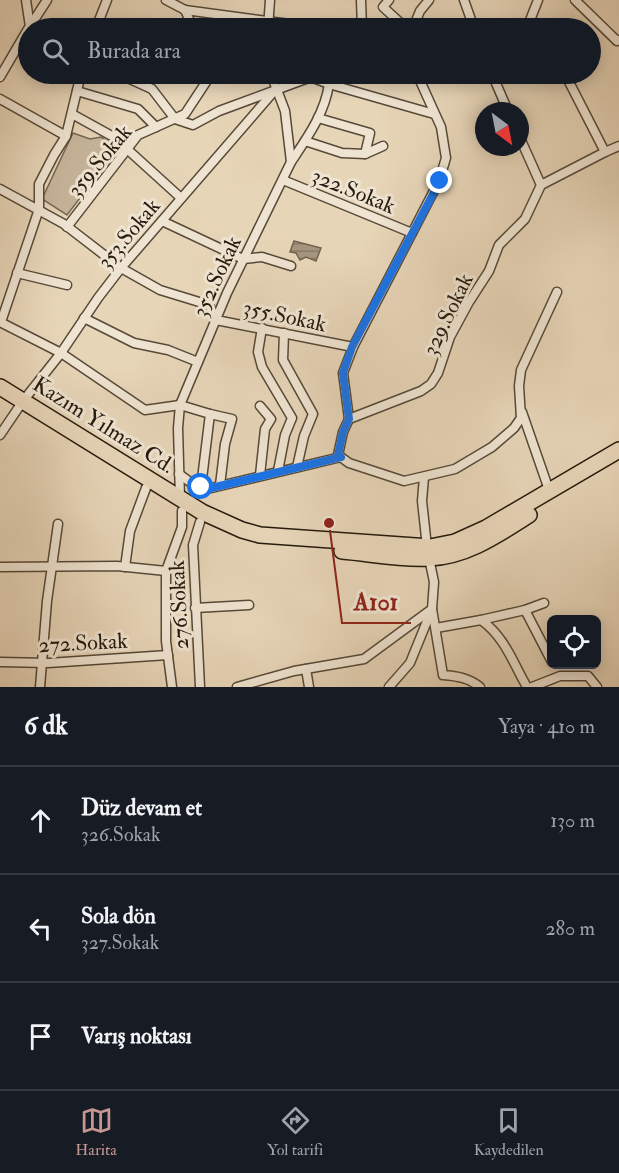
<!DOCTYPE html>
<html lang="tr">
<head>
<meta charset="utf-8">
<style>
	body { margin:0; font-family:"IM FELL Double Pica",serif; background:#242831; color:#f1f3f6 }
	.controls { position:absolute; right:18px; bottom:18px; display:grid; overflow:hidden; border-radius:9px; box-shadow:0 3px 15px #0003 }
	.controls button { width:54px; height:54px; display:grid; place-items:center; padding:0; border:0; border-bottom:2px solid #363941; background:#171b24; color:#f1f3f6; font:30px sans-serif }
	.compass { position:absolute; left:475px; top:102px; width:54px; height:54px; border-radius:50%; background:#171b24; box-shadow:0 3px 15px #0003; rotate:148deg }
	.stop { position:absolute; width:18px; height:18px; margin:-14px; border:4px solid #1a73e8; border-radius:50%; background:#fff }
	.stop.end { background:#1a73e8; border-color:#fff; box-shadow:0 2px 6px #0008 }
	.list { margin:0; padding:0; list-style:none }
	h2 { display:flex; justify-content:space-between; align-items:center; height:78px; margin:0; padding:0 24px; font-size:26px }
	h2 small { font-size:20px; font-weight:400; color:#9ea1a6 }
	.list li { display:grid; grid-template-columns:39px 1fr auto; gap:18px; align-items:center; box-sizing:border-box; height:108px; padding:0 24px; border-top:2px solid #363941 }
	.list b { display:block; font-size:22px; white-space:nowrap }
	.list p { margin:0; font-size:20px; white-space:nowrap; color:#9ea1a6 }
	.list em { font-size:20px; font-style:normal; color:#9ea1a6 }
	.icon { flex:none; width:33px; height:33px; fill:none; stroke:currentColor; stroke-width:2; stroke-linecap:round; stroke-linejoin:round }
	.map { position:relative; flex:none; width:619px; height:687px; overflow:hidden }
	.search { position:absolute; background:#171b24; box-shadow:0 3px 15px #0003; left:18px; right:18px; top:18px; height:66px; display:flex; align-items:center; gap:15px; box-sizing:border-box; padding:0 21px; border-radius:33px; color:#9ea1a6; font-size:22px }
	.sheet { height:402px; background:#171b24 }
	nav { display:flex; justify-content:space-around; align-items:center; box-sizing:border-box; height:84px; border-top:2px solid #363941; background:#171b24; font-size:16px; color:#9ea1a6 }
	nav a { display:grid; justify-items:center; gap:3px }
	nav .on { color:#c59692 }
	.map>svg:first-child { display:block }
</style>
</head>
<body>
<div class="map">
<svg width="619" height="687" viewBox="0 0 619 687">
	<defs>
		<pattern id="water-rules" width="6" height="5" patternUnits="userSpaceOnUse" patternTransform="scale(1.5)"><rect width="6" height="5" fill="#a5957e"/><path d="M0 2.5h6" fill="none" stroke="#867966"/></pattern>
	</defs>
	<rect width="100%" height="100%" fill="#e7d5b8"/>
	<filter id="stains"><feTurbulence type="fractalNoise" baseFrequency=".00333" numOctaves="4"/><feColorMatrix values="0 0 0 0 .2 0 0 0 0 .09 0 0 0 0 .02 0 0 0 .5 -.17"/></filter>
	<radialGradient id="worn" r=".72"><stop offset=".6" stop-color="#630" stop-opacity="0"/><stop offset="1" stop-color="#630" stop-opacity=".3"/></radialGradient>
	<path fill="#c6b59b" stroke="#766854" stroke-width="1.5" d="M73,133L90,139L101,137L118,148L67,215L42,199Z"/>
	<path fill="url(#water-rules)" stroke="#726451" stroke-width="1.5" d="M294,241L321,248L316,261L306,257L300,260L296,253L290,252Z"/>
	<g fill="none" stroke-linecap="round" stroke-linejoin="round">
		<g stroke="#564938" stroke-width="11">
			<g id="street">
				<path d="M26,0L30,27L32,28"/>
				<path d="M166,0L185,10L193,28"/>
				<path d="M361,0L362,28"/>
				<path d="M389,0L383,7L406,28"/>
				<path d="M464,0L474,28"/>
				<path d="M575,0L617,41L619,40"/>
				<path d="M185,10L320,28"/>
				<path d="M97,23L114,28"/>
				<path d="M29,28L47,0"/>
				<path d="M96,28L107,0"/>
				<path d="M268,28L270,0"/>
				<path d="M413,28L420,11L429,0"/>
				<path d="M527,28L538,0"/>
				<path d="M119,74L152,89L175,119L193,125L219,111L311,77L329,84C325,113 307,138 291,162"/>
				<path d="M417,74L441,127L446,158L439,181L353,347L343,373L349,419L343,432L338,455L349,463L404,481L455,469L492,447L514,428L521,418L519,386L521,370L557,292"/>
				<path d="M492,74L508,111"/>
				<path d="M0,77L28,29"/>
				<path d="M329,84L434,114"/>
				<path d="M77,91L138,109L156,127"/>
				<path d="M0,99L66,136"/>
				<path d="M72,114L110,135L131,143"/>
				<path d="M318,118L370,133L365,154"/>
				<path d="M305,141L342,153L365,154L383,146"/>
				<path d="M127,149L181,198"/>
				<path d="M605,152L619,146"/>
				<path d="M283,180L412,233"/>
				<path d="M541,185L605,152L565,74"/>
				<path d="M0,189L64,224L121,268L160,290L209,305L216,320L353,347"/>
				<path d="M162,221L243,259L262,257L291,266"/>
				<path d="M67,227L138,135L185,114L210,76L209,74"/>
				<path d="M17,273L67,285"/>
				<path d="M84,318L134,343L168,350L198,362"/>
				<path d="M0,322L61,353L145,410L180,405L210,414L201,487"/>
				<path d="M1,322L39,209V184L54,155L66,136L81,74"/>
				<path d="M262,328L258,352L262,367L292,418L285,435L278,471"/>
				<path d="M284,333L283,360L313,414L304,436L297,467"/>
				<path d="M260,406L271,419L265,429L260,475"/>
				<path d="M522,412L549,490"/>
				<path d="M210,414L232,419L225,444L220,485"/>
				<path d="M349,419L421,391L431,384L438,373L450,337L469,302L489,271L499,245L525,219L541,185L520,138"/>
				<path d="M0,435L23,401L61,353L98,298L121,268L276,89"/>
				<path d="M179,474L194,485L207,489L341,457"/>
				<path d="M424,477L422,501L427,547"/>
				<path d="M180,498L178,428L180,405L227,293L291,162L285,111L271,74"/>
				<path d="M0,567L117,566L166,571"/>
				<path d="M125,567L130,531L146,488"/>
				<path d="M195,608L249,605"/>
				<path d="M525,610L552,662"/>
				<path d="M481,620L525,610L544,603"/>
				<path d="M436,628L481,620C505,637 513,663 527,687"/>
				<path d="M0,662L48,663L168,655"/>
				<path d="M306,669L309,687"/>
				<path d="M40,687L47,601L58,524"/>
				<path d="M172,687L166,641V571L182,527V511"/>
				<path d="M200,687L193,545L200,522"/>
				<path d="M237,687L294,671L364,659L432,609L443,675C457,676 469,678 480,687"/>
				<path d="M389,687L410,663L432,609L434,582L429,558"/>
				<path d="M532,687L560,676H588L597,687"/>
			</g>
		</g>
		<g stroke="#251a0d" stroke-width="18">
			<g id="highway">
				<path d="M0,387L202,512L242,530L260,535L430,547L455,542L486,528L619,450"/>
				<path d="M342,551C369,553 401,560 429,558C466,557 499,534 529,515"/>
			</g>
		</g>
		<use href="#street" stroke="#efe4d1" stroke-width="8"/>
		<use href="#highway" stroke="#e7d5b8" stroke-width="15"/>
	</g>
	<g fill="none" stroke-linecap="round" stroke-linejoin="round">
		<path stroke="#1a73e8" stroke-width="8" d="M201,487L207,489L341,457L338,455L343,432L349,419L343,373L352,347L440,181"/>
	</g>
	<g text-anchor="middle" stroke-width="6" stroke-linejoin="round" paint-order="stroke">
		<g font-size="22" fill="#251a0d" stroke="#efe4d1">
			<text transform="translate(99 160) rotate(-50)" y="8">359.Sokak</text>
			<text transform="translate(354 190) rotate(22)" y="8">322.Sokak</text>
			<text transform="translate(128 233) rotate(-50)" y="8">353.Sokak</text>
			<text transform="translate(216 276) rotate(-65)" y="8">352.Sokak</text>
			<text transform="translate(447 314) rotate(-64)" y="8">329.Sokak</text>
			<text transform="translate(285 315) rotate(12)" y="8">355.Sokak</text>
			<text transform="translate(104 424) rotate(32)" y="8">Kazım Yılmaz Cd.</text>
			<text transform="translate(178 605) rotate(-93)" y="8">276.Sokak</text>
			<text transform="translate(83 642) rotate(-3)" y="8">272.Sokak</text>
		</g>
	</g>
	<path fill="none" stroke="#8f2418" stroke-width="2" d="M329 523L342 623H411"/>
	<circle fill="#8f2418" stroke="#efe4d1" stroke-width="2" cx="329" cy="523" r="6"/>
	<g font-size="24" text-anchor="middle" font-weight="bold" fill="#8f2418" stroke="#efe4d1" stroke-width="6" stroke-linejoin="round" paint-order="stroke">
		<text x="376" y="610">A101</text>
	</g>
	<rect width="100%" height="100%" filter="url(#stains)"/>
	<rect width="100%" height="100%" fill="url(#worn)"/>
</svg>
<div class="controls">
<button><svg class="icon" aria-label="locate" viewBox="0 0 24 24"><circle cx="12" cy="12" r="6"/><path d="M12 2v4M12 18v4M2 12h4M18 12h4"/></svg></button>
</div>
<svg class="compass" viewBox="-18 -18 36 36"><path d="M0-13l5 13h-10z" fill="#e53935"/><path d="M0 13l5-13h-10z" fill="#9ea1a6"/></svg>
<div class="stop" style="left:201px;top:487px"></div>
<div class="stop end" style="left:440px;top:181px"></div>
<div class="search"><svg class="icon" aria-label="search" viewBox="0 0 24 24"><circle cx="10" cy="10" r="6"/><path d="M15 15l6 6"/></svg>Burada ara</div>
</div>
<section class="sheet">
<h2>6 dk<small>Yaya · 410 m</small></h2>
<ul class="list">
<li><svg class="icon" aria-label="ahead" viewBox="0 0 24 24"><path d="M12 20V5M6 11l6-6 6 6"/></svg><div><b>Düz devam et</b><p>326.Sokak</p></div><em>130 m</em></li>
<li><svg class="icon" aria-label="left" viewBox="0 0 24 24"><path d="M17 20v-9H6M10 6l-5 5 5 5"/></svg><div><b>Sola dön</b><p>327.Sokak</p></div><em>280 m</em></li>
<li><svg class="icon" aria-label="arrive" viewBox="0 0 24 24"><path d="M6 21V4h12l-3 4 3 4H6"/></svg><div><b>Varış noktası</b></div></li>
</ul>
</section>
<nav>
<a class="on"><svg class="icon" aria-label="map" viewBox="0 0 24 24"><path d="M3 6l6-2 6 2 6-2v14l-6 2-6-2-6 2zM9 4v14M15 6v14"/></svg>Harita</a>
<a><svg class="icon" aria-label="directions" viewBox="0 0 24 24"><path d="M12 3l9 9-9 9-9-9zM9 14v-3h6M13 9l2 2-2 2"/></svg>Yol tarifi</a>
<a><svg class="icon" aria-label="saved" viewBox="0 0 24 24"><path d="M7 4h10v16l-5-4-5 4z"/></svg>Kaydedilen</a>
</nav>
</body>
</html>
